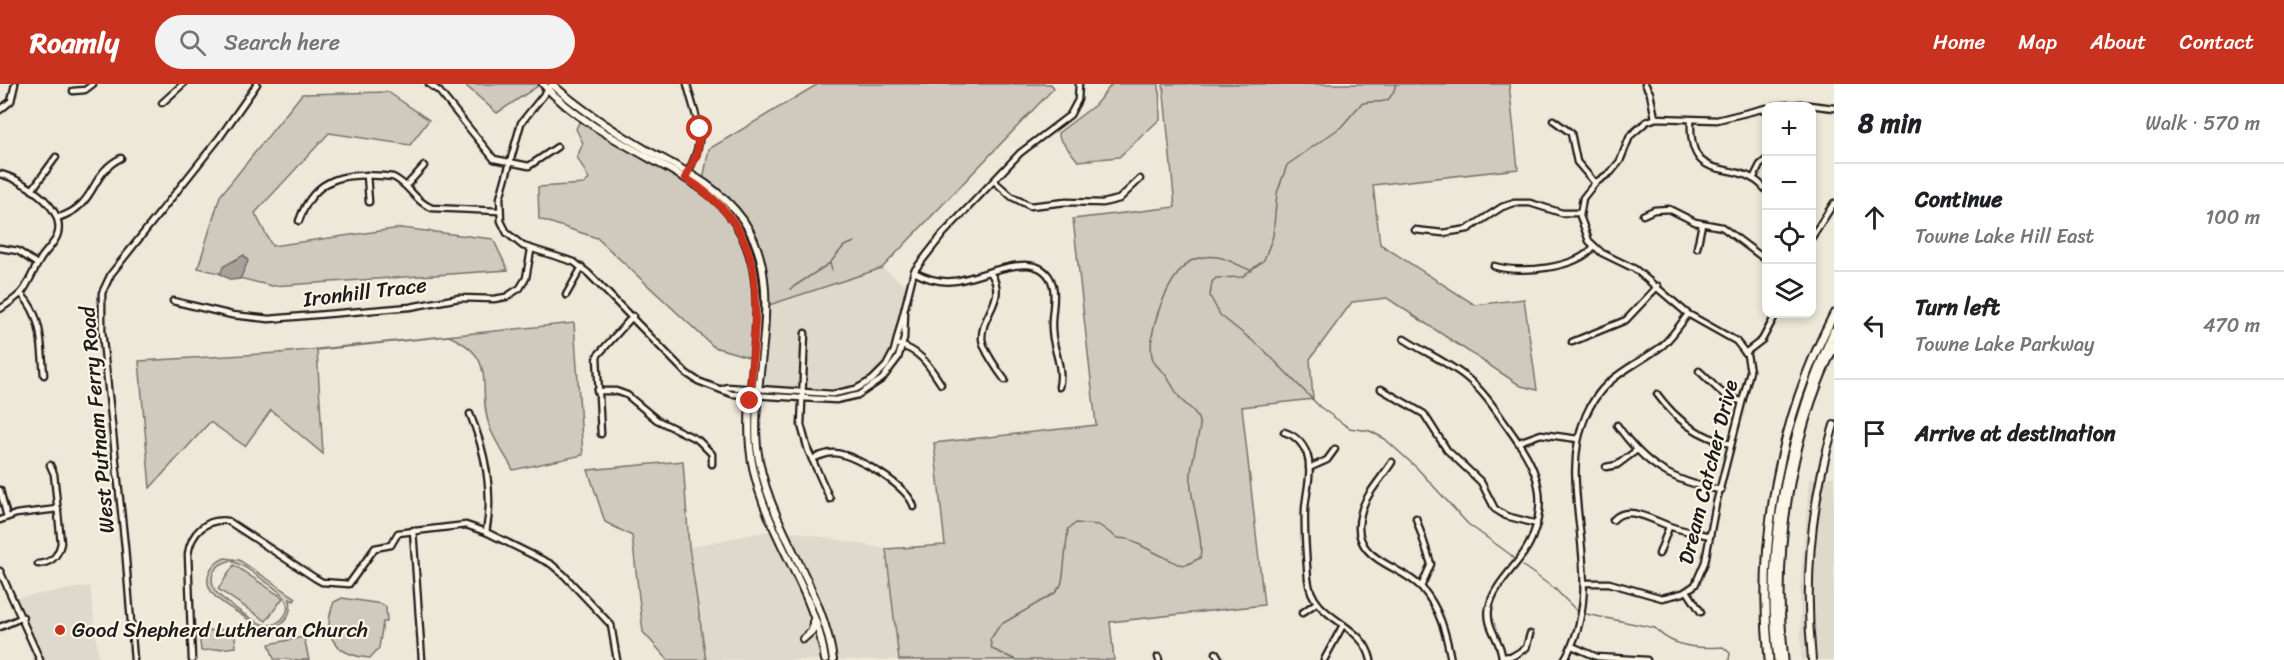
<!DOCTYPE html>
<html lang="en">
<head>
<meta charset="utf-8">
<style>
	body { margin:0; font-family:Sriracha,sans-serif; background:#f2f2f2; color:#202124 }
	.controls { position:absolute; right:18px; top:18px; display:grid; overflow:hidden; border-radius:12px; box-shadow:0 3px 9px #0003 }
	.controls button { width:54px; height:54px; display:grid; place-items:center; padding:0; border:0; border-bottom:2px solid #e0e0e0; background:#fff; color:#202124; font:30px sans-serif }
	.stop { position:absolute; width:18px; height:18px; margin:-14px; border:4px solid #c8321e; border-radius:50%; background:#fff }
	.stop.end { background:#c8321e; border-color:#fff; box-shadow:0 2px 6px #0008 }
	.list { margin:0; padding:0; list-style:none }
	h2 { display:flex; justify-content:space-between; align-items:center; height:78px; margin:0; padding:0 24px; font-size:26px }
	h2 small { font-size:20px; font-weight:400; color:#757577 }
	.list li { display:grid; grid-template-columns:39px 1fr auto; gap:18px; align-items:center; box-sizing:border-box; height:108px; padding:0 24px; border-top:2px solid #e0e0e0 }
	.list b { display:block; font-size:22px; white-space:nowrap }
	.list p { margin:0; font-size:20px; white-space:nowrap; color:#757577 }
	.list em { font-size:20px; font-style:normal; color:#757577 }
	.icon { flex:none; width:33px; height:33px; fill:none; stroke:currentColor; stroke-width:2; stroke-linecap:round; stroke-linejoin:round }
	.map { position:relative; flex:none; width:1834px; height:576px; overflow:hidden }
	header { display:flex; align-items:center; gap:36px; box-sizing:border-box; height:84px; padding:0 30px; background:#c8321e; color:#fff }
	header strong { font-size:28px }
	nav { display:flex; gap:33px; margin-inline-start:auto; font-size:21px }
	.search { width:420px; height:54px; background:#f2f2f2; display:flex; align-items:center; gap:15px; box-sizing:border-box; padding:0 21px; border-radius:33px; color:#757577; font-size:22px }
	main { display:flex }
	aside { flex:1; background:#fff }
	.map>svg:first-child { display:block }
</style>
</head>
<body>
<header>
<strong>Roamly</strong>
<div class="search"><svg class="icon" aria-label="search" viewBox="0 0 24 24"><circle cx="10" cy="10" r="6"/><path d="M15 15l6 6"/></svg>Search here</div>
<nav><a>Home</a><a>Map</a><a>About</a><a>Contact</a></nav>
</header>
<main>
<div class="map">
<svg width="1834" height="576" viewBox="0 0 1834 576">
	<rect width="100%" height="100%" fill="#eee8d9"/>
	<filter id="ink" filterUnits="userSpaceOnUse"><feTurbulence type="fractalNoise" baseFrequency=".0167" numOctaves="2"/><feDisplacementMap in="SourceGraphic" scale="12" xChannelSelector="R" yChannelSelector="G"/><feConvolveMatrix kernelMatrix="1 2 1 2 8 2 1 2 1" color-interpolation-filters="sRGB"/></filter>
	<g filter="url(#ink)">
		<g fill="#ded9cb">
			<path d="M882,184L907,202L902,221L901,249L880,293L846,304L751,305L763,223Z"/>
			<path d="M1834,393V576H1801L1800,505L1809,395Z"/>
			<path d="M780,445L886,465L899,576H706L689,463Z"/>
			<path d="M90,502L99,576H33L14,514Z"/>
		</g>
		<g fill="#cfcabd" stroke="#76736c" stroke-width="1.5" fill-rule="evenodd">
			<path d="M464,0H541L497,29Z"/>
			<path d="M818,0H1051L1054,4L882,184L763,223L755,275L714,263L597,154L539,135L538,103L584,100L589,95L577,73L583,59L576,45L585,25L673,81L703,96L709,65Z"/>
			<path d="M1112,0H1159L1160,35L1119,73L1078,77L1060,55L1058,49L1095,21Z"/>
			<path d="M1163,0H1509L1518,85L1373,101L1380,160L1475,221L1524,215L1537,306L1521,302L1387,214L1352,218L1310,275L1313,315L1242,323L1264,521L1110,538L1114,576H899L886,465L945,461L934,359L1096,341L1073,135L1175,123Z"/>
			<path d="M388,8L429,36L410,61L329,49L255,129L272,162L401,144L493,155L508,186L272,202L198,184L220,112L302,10Z"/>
			<path d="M574,239L583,371L513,386C506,372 495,358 490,344C475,303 501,275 449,252L317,266L323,370L271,326L245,362L210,338L150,404L139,277L279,269Z"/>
			<path d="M683,377L689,463L706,576H668L643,548L632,452L605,438L588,386Z"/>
			<path d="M225,474L239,476L296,514L294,517L290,515C293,531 282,547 265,544C256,542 248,535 240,530C226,521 202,510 209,489C211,481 218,477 225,474ZM230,477C241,479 250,487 259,493C271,502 300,516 282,535C278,539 272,542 265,541C254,539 223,516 215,507C208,492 214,480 230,477Z"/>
			<path d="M234,481L283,514L266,537L218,505Z"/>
			<path d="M342,514L382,520L386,523L387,538H383L379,564L370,574C334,571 321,551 334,518Z"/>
			<path d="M234,544L236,563L201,567L199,548Z"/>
			<path d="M304,553L309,576L274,575L269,560Z"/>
		</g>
		<path fill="#a7a299" stroke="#6f6c67" stroke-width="1.5" d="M244,171L248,177L240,195L231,196L220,190L224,182Z"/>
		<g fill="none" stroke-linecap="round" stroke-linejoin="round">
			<g stroke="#6f6c67" stroke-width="1.5">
				<path d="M1396,0C1389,27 1378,13 1361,20L1341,43L1287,81L1277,109L1273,152L1264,176L1242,193L1216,194L1212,198L1210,212L1220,231L1264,266L1320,323L1349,344L1370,347L1385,355L1417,384L1468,440L1511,471L1515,476"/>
				<path d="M832,186L830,179L844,162L855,158"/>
				<path d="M790,205L830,179"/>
				<path d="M1523,482L1555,505L1577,527"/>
				<path d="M1586,530L1655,544C1671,563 1699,565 1723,563L1730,569L1729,576"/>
				<path d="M1016,576L992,565L990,556L1000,541L1055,509L1061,501L1063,492L1068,445L1076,439L1099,441L1117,454L1128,455L1178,480L1186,481L1200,474C1204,457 1193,424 1191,404C1189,383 1197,362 1200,342C1196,323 1189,326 1180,314C1174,306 1171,298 1165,290C1162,286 1155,282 1153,276C1144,252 1170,184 1195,175C1218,167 1232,179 1252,187"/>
			</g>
			<g stroke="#1c1c1c" stroke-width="9">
				<g id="minor">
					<path d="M429,0L439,7L494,75L529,82L557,63"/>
					<path d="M1645,0L1650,9L1655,34"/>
					<path d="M550,3L521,39L500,114L501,137L507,149L523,162L574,178L588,189L686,289L698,297L732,310L836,316L858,311L882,295L898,274L904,255L905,229"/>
					<path d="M73,7L85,6L93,0"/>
					<path d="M162,19L183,0"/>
					<path d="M1774,22L1801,20L1834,24"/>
					<path d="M0,26L11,17L15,0"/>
					<path d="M1553,36L1571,49L1577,78L1595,99"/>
					<path d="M1691,36C1688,107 1738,70 1766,106"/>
					<path d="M0,90C22,95 64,122 58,149C56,159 45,167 40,176C23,204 31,205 0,225"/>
					<path d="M367,91L369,118"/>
					<path d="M685,94C709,50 698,44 687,0"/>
					<path d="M1753,95L1760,81L1766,76"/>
					<path d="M994,97L1012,113L1030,122L1066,118L1103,119L1119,115L1140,95"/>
					<path d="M406,102L424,82"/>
					<path d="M32,106L56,73"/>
					<path d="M1643,131L1654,126L1669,125L1695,138L1722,143L1766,176"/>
					<path d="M57,134C99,121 88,90 121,74"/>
					<path d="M299,137C315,90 348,88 393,93C409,100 415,118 432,124L499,127"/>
					<path d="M1415,146L1443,149L1468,145L1502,123L1514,119H1530L1562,129H1580"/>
					<path d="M1812,153L1834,119"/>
					<path d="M0,164L18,167L37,180"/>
					<path d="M1697,164L1702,140"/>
					<path d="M1494,182C1519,190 1578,185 1594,162"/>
					<path d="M914,188C927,195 939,199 954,197C980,195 1042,159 1053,202C1056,216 1051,230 1052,244C1052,265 1064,281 1059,303"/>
					<path d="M990,188C1009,215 981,229 982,255C983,265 998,287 1005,296"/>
					<path d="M22,211C43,233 41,262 44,291"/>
					<path d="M566,211L582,183"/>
					<path d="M173,217L232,231L269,235L410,223L459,214L494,215L506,213L520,204L526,194L531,166"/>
					<path d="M805,249L801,341L808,366L830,415"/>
					<path d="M1404,255C1424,268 1447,278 1466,293C1482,306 1493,322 1504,338C1530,374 1551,404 1533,451C1524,478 1494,497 1489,524C1485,544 1503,558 1502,576"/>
					<path d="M1572,258L1626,236L1658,202"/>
					<path d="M899,261C921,267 929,282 941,300"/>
					<path d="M1745,269L1762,256L1776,230"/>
					<path d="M1699,287C1714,300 1722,314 1742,317"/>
					<path d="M722,305L727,303L833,310L856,305L872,296L886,282L894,267L914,187L943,150L1020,69L1070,31L1078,16L1079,0"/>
					<path d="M1381,305L1424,330L1447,366L1481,398L1495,425L1506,432L1537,440"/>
					<path d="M597,307H616L627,311L657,336L698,356L712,370V380"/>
					<path d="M1657,310C1677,337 1699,353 1731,360"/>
					<path d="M1617,341C1645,381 1672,398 1721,406"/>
					<path d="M1284,348C1295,351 1303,360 1307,370C1313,387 1306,408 1305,425C1304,448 1306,472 1308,495C1312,537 1363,538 1371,576"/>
					<path d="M601,350L597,272L633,232"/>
					<path d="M1519,358L1541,350L1578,355"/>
					<path d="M812,375C819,372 827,368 835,369C856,371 908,402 914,423"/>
					<path d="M1392,378C1382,394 1365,411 1361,429C1348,477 1399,479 1422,504C1440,525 1446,549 1451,576"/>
					<path d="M1606,383L1617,381L1637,366"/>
					<path d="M1309,384L1327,376L1335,365"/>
					<path d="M0,406L7,433"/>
					<path d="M1416,434L1431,480L1421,503"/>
					<path d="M0,436L16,430L58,425"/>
					<path d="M1613,436C1629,419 1655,438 1672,443C1684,447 1697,449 1710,452"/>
					<path d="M413,446L422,576"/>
					<path d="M486,448L551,480L564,491L611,541L617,576"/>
					<path d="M1659,470L1669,443"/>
					<path d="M38,480C51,479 58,473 61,459L54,390L50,381"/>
					<path d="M0,487L40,576"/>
					<path d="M1584,499H1609L1662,514L1683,509L1695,501L1705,478L1716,420L1750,287L1747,271L1736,257L1688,230L1635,185L1602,169L1589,157L1580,132L1583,114L1595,99L1611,88L1620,77L1630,52L1646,38L1656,34L1717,36L1766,24"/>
					<path d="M1687,507L1701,528"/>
					<path d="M1302,529L1316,519"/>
					<path d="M0,543L23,533"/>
					<path d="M1572,562L1597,573L1647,576"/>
					<path d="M1216,569L1220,576"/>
					<path d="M1158,573L1159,576"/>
					<path d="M1502,573L1513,572L1526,564L1530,550"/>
					<path d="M134,576L125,463L102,247V209L111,190L220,53L257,0"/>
					<path d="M192,576L188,470C191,449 206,434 228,437L315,494L322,498L349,500L375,464L391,461L398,449L466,441L486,448C494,409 485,366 470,330"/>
					<path d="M1324,576L1343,541"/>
					<path d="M1564,576C1612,498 1553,406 1586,331C1603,292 1631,285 1662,262C1672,253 1680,241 1688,230"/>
				</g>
			</g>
			<g stroke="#1c1c1c" stroke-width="10">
				<g id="major">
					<path d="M543,0C576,36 620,58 662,81C686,95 711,107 728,129C781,196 743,286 750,363C756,439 815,501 825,576"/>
					<path d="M552,0C580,25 612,46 645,65C681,85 718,101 743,136C788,201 750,290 757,363C765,438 823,501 833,576"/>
					<path d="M803,555L812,547L813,538"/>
					<path d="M1812,576C1804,497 1811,417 1834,341"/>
				</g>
			</g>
			<g stroke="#1c1c1c" stroke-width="11">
				<g id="highway">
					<path d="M1769,576C1757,458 1779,335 1834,230"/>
					<path d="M1778,576C1764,462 1788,351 1834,247"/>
					<path d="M1784,576C1772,471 1788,357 1834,262"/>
				</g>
			</g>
			<use href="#minor" stroke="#fcf5e5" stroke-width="4.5"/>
			<use href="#major" stroke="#fcf5e5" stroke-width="6"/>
			<use href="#highway" stroke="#fcf5e5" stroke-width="7"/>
		</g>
	</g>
	<g fill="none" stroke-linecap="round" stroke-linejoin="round" filter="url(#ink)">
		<path stroke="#c8321e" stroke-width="8" d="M700,45L697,70L685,94C779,152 753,225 750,317"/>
	</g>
	<circle fill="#c8321e" stroke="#fcf5e5" stroke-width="2" cx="60" cy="546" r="6"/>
	<g text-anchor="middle" stroke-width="4.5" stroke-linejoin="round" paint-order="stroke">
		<g font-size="21" fill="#1c1c1c" stroke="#fcf5e5">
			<text transform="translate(365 208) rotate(-7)" y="7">Ironhill Trace</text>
			<text transform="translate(97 336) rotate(-95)" y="7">West Putnam Ferry Road</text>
			<text transform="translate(1708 388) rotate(-76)" y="7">Dream Catcher Drive</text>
		</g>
		<g font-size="21" fill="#1c1c1c" stroke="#fcf5e5" text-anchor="start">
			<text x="72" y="553">Good Shepherd Lutheran Church</text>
		</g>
	</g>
</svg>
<div class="controls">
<button>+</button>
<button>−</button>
<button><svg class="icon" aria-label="locate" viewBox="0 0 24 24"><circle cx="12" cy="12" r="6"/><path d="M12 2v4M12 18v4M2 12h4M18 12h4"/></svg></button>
<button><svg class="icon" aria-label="layers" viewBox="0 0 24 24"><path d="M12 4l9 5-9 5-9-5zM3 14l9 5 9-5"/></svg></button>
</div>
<div class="stop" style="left:700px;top:45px"></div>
<div class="stop end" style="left:750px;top:317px"></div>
</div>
<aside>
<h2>8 min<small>Walk · 570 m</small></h2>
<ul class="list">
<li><svg class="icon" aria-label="ahead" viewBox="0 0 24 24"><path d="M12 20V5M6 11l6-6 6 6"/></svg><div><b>Continue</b><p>Towne Lake Hill East</p></div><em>100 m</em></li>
<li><svg class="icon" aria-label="left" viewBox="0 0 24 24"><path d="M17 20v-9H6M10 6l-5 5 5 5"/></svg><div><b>Turn left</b><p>Towne Lake Parkway</p></div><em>470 m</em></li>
<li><svg class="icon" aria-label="arrive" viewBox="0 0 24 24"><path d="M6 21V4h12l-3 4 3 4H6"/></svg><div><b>Arrive at destination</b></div></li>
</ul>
</aside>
</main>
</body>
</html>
